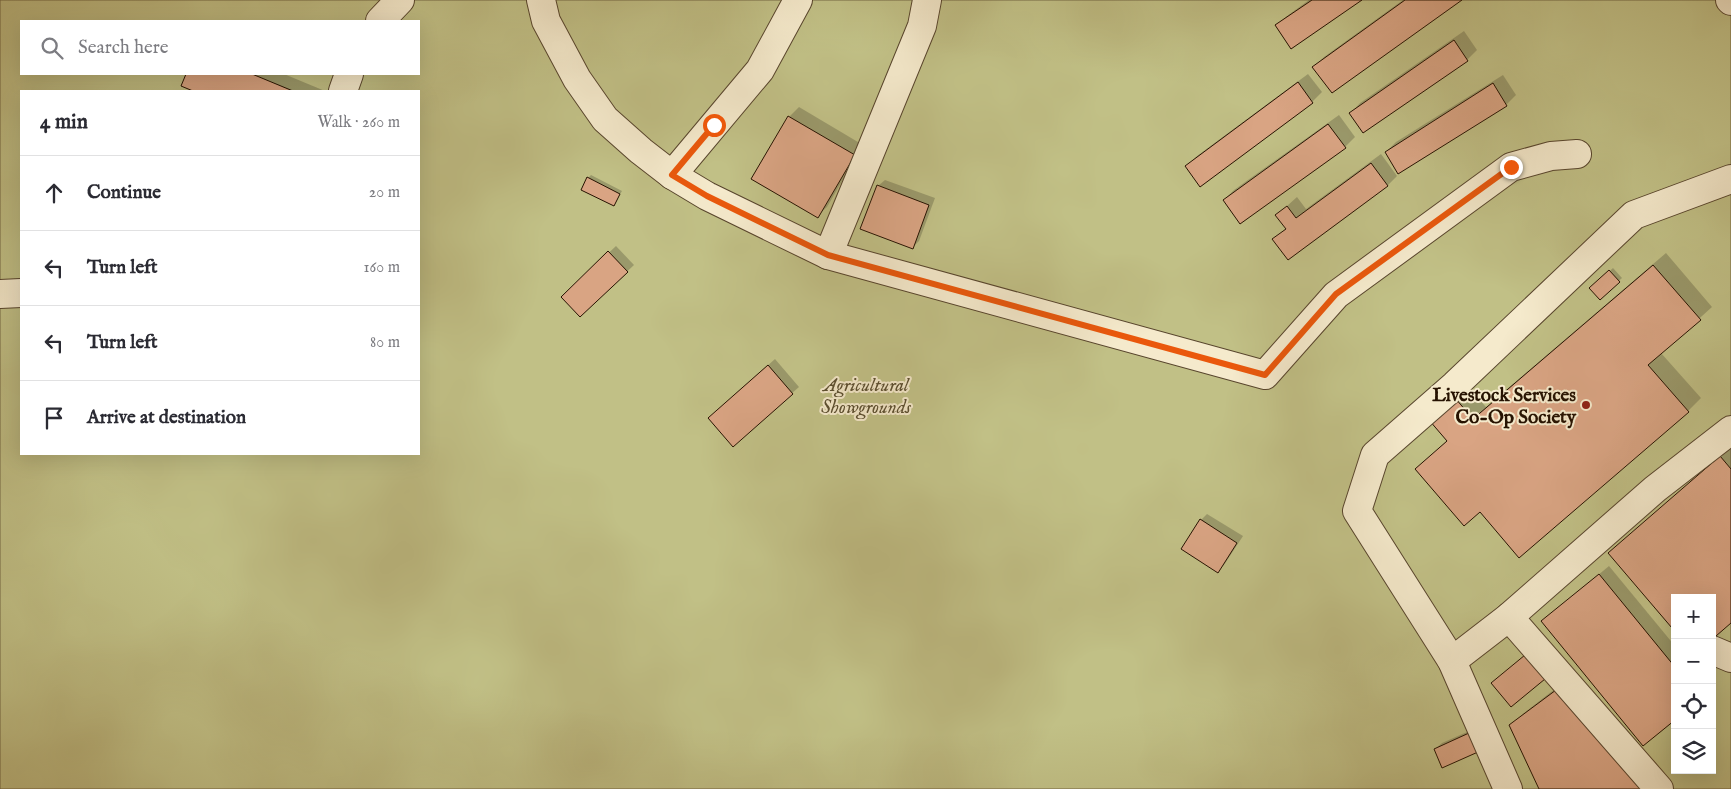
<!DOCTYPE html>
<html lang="en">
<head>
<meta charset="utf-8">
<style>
	body { margin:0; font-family:"IM FELL English",serif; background:#f7f7f7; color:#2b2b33 }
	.controls { position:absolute; right:15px; bottom:15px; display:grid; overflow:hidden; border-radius:0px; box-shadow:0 5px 20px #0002 }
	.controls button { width:45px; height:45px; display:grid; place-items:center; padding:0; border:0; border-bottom:1px solid #e1e1e2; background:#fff; color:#2b2b33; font:25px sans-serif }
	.stop { position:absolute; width:15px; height:15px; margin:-11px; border:4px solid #ea580c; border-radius:50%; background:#fff }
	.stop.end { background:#ea580c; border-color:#fff; box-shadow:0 1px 5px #0008 }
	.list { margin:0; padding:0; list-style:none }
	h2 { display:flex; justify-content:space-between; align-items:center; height:65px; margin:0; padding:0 20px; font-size:21px }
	h2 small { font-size:16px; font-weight:400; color:#7c7c81 }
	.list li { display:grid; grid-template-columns:32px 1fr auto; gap:15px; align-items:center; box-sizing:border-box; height:75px; padding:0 20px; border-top:1px solid #e1e1e2 }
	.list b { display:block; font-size:19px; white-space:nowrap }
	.list em { font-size:16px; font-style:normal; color:#7c7c81 }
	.icon { flex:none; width:28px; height:28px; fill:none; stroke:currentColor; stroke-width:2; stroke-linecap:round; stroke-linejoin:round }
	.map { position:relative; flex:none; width:1731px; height:789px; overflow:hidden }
	.search { position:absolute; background:#fff; box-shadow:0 5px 20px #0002; left:20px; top:20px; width:400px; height:55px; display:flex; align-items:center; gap:12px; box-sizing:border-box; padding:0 18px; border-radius:0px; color:#7c7c81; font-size:19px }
	.panel { position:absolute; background:#fff; box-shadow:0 5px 20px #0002; left:20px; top:90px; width:400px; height:365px; border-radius:0px }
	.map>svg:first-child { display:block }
</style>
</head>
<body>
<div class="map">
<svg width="1731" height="789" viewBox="0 0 1731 789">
	<rect width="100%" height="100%" fill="#f0dfb1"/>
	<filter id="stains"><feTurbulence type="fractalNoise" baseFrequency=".004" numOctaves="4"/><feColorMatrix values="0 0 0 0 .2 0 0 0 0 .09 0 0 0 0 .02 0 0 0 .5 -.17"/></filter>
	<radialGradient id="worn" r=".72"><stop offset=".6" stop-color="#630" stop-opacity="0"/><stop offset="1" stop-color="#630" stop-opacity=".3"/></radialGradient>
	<path fill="#c1c086" stroke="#746944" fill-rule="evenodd" d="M0,0H1731V789H0ZM21,21H419V74H21ZM21,91H419V454H21ZM1675,598H1712V770H1675Z"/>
	<g fill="#0003">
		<path d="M1309,0H1360L1277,25L1287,16Z"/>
		<path d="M1403,0H1460L1314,67L1324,57Z"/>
		<path d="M1464,31L1477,50L1467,60L1351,113L1360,103Z"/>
		<path d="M188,74H284L325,91H196L183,86Z"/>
		<path d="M1308,74L1322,92L1312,102L1201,185L1187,166L1197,156Z"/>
		<path d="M1503,75L1516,95L1506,105L1386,152L1396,142Z"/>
		<path d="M799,107L863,145L827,207L817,216L789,117Z"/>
		<path d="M1339,115L1355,137L1345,147L1224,200L1234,190Z"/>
		<path d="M1381,154L1397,176L1388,185L1288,258L1274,239L1286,228L1277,215L1297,197L1306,209Z"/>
		<path d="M591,175L622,191L614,205L588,178Z"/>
		<path d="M885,180L935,198L919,241L912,248L878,186Z"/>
		<path d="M616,246L634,265L580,316L562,297Z"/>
		<path d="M1666,253L1712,307L1661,353L1701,398L1688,411L1519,556L1480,510L1417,469L1448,440L1431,420L1468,387L1486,407Z"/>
		<path d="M1613,268L1622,278L1600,298L1591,288Z"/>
		<path d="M775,359L799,387L733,445L716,411Z"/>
		<path d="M1731,448V622L1712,598L1610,553Z"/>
		<path d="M1207,514L1243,536L1224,565L1218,571L1201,520Z"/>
		<path d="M1609,566L1675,646V718L1543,621Z"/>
		<path d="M1569,678L1540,789L1511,725L1524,713Z"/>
		<path d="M1476,728L1483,745L1435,749L1442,743Z"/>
	</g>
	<g fill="#d9a483" stroke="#261201">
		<path d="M1312,0H1362L1291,49L1275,25Z"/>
		<path d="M1405,0H1462L1332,93L1312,67Z"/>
		<path d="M1454,40L1468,61L1363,133L1349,113Z"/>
		<path d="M186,74H252L293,91H193L181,86Z"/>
		<path d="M1298,82L1313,103L1200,187L1185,166Z"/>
		<path d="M1493,83L1507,106L1398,174L1385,152Z"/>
		<path d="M788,116L855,155L818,218L751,179Z"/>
		<path d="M1328,124L1346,148L1240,224L1223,200Z"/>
		<path d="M1371,163L1388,186L1288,260L1272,239L1286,229L1275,215L1287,206L1296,218Z"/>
		<path d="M587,177L620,194L614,206L581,190Z"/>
		<path d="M877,185L929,205L913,249L860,229Z"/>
		<path d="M608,251L628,272L580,317L561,297Z"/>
		<path d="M1653,265L1701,320L1648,365L1689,412L1519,558L1480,512L1464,526L1415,469L1447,441L1429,420L1455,398L1473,419Z"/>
		<path d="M1609,270L1620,282L1600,300L1589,288Z"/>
		<path d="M768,365L793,394L733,447L708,418Z"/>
		<path d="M1720,456L1731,469V623L1716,636L1712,632V598H1675V626L1672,628L1608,553Z"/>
		<path d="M1200,519L1237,543L1218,573L1181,549Z"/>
		<path d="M1599,574L1675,667V720L1643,746L1541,621Z"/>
		<path d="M1525,655L1545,679L1511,707L1491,683Z"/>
		<path d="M1556,690L1644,789H1539L1509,725Z"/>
		<path d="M1469,733L1478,752L1442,768L1434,749Z"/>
	</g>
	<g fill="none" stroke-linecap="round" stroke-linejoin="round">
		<g stroke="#58452d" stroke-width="30">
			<g id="minor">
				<path d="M541,0L546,21L577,79L605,119L641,151L672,175L707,196L828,255L1265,375L1336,295L1511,167L1551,156L1577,154"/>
				<path d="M1730,0L1731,1"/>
				<path d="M380,21L400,0"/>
				<path d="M343,91L349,74"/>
				<path d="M672,175L760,70L798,0"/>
				<path d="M828,255L922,26L927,0"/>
				<path d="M0,294L21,293"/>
				<path d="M1509,617L1659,789"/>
				<path d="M1712,650L1731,658"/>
				<path d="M1452,661L1509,617L1655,489L1731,430"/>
				<path d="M1508,789L1452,661L1357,511L1375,455L1455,385L1634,215L1731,179"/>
			</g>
		</g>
		<use href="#minor" stroke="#f5eacc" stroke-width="28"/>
	</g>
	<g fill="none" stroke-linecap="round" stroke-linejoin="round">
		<path stroke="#ea580c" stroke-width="6" d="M714,125L672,175L707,196L828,255L1265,375L1336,294L1511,167"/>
	</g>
	<circle fill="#8f2418" stroke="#f5eacc" stroke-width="2" cx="1586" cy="405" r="5"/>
	<g text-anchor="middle" stroke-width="4" stroke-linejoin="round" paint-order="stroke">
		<g font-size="19" font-style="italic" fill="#5c4f30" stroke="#f5eacc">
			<text x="866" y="391">Agricultural<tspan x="866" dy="22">Showgrounds</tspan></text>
		</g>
		<g font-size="19" font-weight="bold" fill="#261201" stroke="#f5eacc" text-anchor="end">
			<text x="1576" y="401">Livestock Services<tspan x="1576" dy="22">Co-Op Society</tspan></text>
		</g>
	</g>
	<rect width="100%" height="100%" filter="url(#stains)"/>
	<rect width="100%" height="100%" fill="url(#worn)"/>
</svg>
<div class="controls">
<button>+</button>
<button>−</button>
<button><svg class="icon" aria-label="locate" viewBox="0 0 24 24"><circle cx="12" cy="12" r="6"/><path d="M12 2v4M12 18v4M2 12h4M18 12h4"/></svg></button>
<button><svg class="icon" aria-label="layers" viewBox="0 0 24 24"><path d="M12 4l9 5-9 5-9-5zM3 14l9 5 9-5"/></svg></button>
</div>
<div class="stop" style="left:714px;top:125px"></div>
<div class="stop end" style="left:1511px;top:167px"></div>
<div class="search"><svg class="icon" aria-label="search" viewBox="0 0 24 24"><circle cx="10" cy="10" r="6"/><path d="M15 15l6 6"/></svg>Search here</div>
<section class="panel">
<h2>4 min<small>Walk · 260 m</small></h2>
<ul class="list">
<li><svg class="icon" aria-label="ahead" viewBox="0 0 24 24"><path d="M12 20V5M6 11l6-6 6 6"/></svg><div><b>Continue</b></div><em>20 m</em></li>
<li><svg class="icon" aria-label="left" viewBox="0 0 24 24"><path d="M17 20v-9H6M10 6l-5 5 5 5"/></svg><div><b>Turn left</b></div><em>160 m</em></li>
<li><svg class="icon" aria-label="left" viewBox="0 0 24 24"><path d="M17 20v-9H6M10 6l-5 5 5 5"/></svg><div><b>Turn left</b></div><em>80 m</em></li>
<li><svg class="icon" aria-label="arrive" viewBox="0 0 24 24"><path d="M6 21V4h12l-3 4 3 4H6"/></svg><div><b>Arrive at destination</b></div></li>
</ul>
</section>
</div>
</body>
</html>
